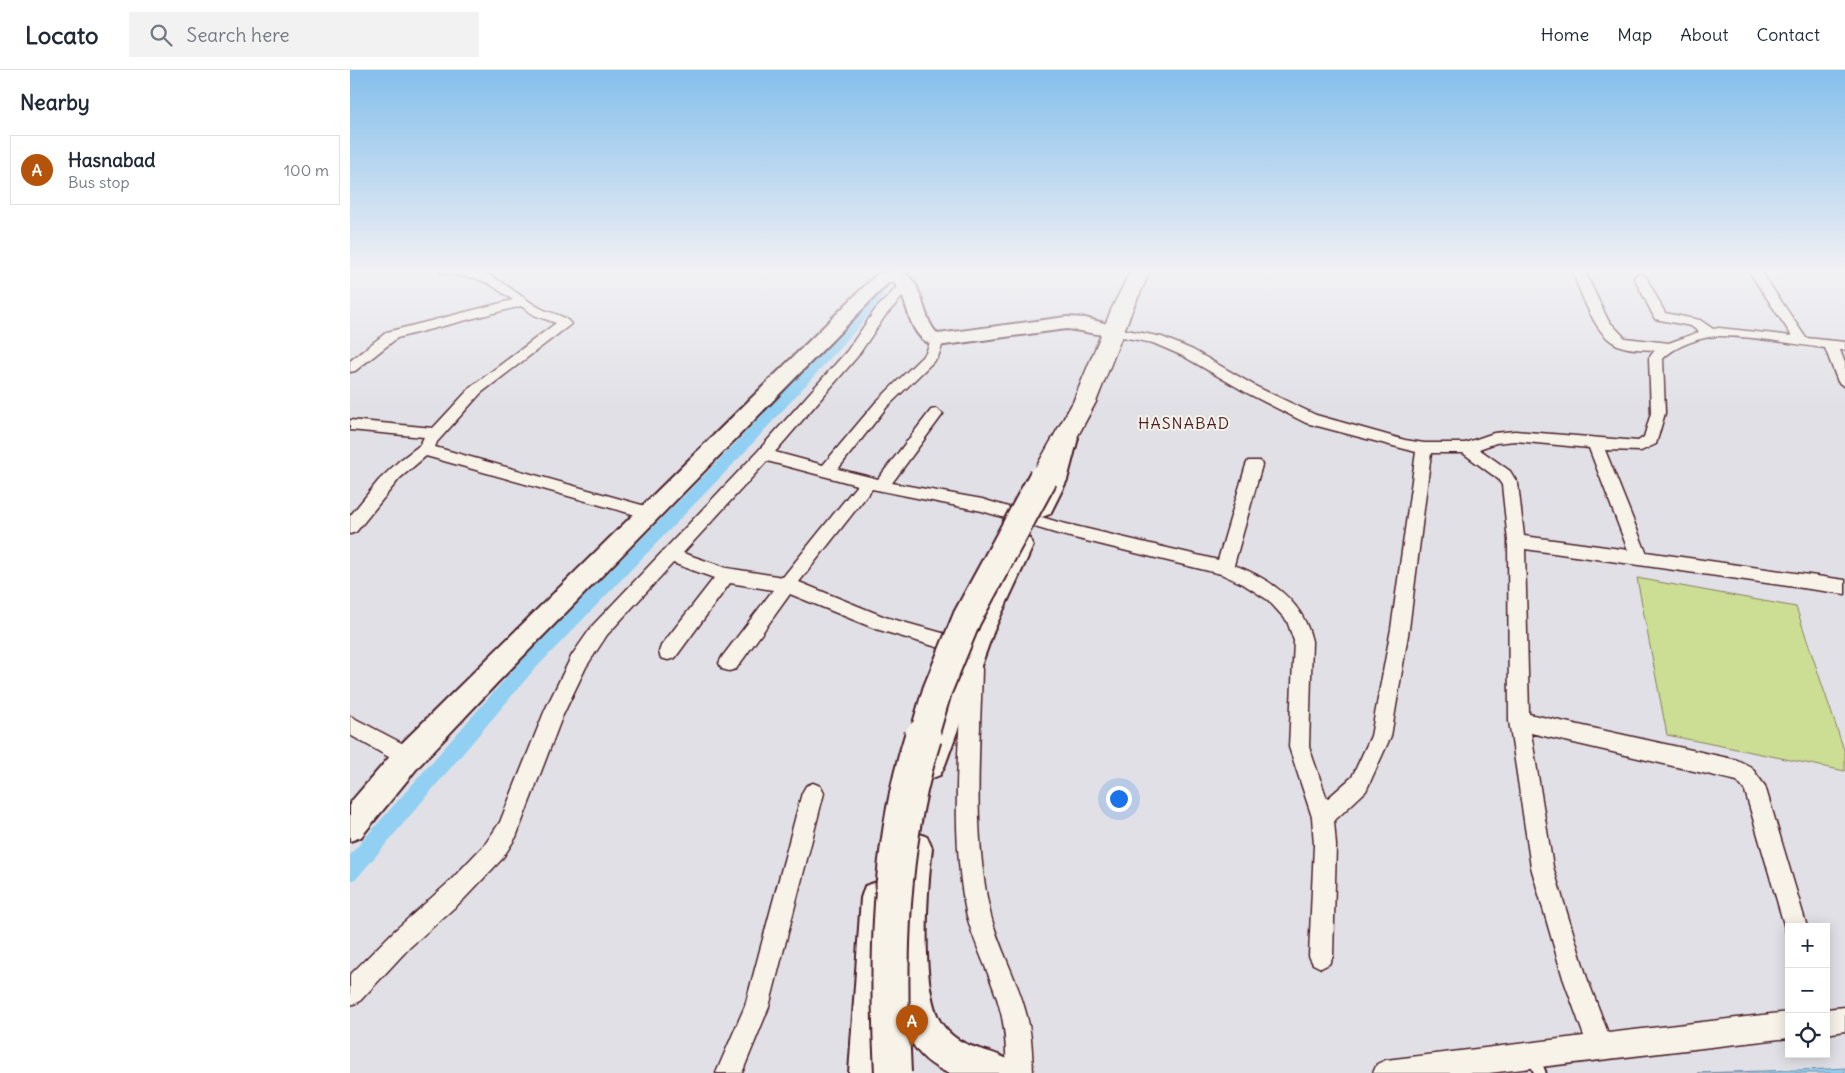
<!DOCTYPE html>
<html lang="en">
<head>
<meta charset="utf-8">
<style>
	body { margin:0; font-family:Delius,sans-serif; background:#f2f2f3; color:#1f2937 }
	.controls { position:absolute; right:15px; bottom:15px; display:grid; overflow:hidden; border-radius:0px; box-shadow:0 2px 12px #0003 }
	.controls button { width:45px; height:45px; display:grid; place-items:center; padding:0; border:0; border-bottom:1px solid #e0e1e3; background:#fff; color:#1f2937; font:25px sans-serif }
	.you { position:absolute; left:768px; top:728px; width:18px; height:18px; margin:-12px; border:4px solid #fff; border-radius:50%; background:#1a73e8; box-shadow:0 0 0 8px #1a73e833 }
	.badge { display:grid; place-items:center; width:32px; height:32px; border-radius:50%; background:#b45309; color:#fff; font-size:16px; font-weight:700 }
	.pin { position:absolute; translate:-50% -41px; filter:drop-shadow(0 1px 2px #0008) }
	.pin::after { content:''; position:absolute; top:26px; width:18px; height:15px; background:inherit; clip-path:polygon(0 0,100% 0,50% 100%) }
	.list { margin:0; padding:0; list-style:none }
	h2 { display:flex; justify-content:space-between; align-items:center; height:65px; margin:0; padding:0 20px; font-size:21px }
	h2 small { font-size:16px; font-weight:400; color:#747a83 }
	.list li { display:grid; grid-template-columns:32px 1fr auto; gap:15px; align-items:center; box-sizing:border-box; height:70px; margin:0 10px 10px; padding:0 10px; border:1px solid #e0e1e3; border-radius:0px }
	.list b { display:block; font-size:19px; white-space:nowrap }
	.list p { margin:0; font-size:16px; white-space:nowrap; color:#747a83 }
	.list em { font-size:16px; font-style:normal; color:#747a83 }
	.icon { flex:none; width:28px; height:28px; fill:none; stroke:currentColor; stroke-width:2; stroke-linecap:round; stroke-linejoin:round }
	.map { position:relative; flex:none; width:1495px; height:1003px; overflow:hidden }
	header { display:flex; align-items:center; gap:30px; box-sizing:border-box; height:70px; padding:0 25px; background:#fff; border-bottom:1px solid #e0e1e3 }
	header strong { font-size:24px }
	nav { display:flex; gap:28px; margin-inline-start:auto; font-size:18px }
	.search { width:350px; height:45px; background:#f2f2f3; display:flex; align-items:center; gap:12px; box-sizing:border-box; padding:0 18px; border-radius:0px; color:#747a83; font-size:19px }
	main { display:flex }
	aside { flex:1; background:#fff }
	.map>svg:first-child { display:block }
</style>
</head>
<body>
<header>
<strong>Locato</strong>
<div class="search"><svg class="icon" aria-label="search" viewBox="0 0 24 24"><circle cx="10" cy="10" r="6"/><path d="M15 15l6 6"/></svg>Search here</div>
<nav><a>Home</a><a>Map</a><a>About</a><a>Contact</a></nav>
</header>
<main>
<aside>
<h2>Nearby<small></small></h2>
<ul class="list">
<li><span class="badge">A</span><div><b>Hasnabad</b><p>Bus stop</p></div><em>100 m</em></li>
</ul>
</aside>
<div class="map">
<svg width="1495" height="1003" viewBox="0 0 1495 1003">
	<rect width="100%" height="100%" fill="#e1e0e6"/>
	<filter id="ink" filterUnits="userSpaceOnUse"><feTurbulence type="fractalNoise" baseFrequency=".02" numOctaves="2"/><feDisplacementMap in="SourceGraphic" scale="10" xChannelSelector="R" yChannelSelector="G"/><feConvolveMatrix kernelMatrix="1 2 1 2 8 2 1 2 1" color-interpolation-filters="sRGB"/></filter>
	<g filter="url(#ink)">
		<path fill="#cbde93" stroke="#8a7e5f" d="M1287,508L1446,537L1495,683V701L1317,665Z"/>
		<path fill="#91d0f2" stroke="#7589a2" d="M1495,998V1003H1348L1478,999Z"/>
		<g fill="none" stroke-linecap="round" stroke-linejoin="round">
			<path fill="#91d0f2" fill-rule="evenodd" d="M535,207L541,211L527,237L390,387L183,601L7,808L0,811V785L171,591L380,379L518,232L529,211Z"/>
			<g stroke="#4a1f2b" stroke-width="15">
				<path id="lane" d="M1183,986L1190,1003"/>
			</g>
			<g stroke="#4a1f2b" stroke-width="3">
				<g id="street">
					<path d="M90,200C146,194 152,218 194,240C204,244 214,245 221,254L131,323L87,372L85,377L306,439L308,443L306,447L300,449L76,386L50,408L6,462L0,464V446L29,410L49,391L70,375L74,367L0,360V350L83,358L121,317L206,253L184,245L171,236L47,268L5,301L0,302V291L37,262L163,230L140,214L125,208L92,203Z"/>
					<path d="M1222,200H1234L1258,250L1275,268L1319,273L1349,262L1341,256L1305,249L1284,207L1290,203L1296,207L1315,243L1350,250L1363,259L1369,258L1442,266L1398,200H1410L1456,268L1495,272V280H1490L1495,293V317L1488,312L1475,278C1441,274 1405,266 1370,266C1353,266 1324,276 1313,289L1315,343L1306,374L1291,381L1255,380L1296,482L1495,510V524L1175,479L1179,644L1387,690L1401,697L1415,716L1457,857H1439V866L1437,865L1395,721L1387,711L1181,663L1203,797L1237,908L1258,963L1439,942V968L1139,1003H1023L1027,994L1036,990L1234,966L1213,908L1181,797L1159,651L1158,471L1152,415L1148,409L1113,383H1081L1059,559L1041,666L1016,721L984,751L986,775L983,886L979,894L971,898L963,894L959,886L964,775L962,747L939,677L944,571L937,551L918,530L893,514L871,504L708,464L632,441L522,419L449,512L535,547L621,571L623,577L621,583L614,585L526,559L440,524L386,599L379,601L372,599L369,593L372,587L423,520L380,513L325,588L318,590L311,588L309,582L311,576L364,508L323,493L257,565L236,597L212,647L166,767L152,789L114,829L59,878L9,932L0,935V905L43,862L98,813L136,773L150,752L195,640L222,585L243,555L408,381L497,281L525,240L550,214H560L561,217L535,246L507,287L425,382L473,395L526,332L576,283L582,267L587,266L594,270L588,287L536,338L488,399L528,409L581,340L586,339L593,344L542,413L632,429L708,452L868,490L896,395L898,391H910L912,395L884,495C921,509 953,531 962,571L959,677L977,729L1002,707L1021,666L1041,559L1066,382L956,353L897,323L833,286L803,273L757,264L755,261L762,257L812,267L843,280L907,317L966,345L1055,370L1074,373H1115L1144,363L1165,361L1288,371L1294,367L1301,343L1299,288L1305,280C1292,279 1275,280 1264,273C1244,262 1230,221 1222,200ZM1165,371L1239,378L1278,480L1174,466L1168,414L1160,401L1129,379L1146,373ZM417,391L507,415L433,507L377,498L333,483Z"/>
					<path d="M622,591L629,593L632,599C630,679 622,763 640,842C648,877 667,908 676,943C682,963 682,982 683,1003H657C656,982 656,963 651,943C643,908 624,877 616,842C600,763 609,679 612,599L615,593Z"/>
					<path d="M0,646L65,680L68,687L65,694L58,697L51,694L0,665Z"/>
					<path d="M463,713L470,716L474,723L419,937L392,1003H366L395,936L452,723L456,716Z"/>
					<path d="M1495,937V961L1476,964V939Z"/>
				</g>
			</g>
			<g stroke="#4a1f2b" stroke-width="4">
				<g id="secondary">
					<path d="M548,201C575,207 570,248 588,264L716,247L735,248L769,257L772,261L769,265C757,268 731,260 716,259L587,276C554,268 563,233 543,212H539L146,614L68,697L11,767L0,771V733L48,677L528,203Z"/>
					<path d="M717,360L725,363L728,368L717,410L700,444L692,447L684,444L680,438L695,410L706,368L709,363Z"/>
					<path d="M671,467L680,469L683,476L644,560L595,695L590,705L580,709L570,705L565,695L618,560L662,469Z"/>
					<path d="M566,762L577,767L582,778C577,821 571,905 587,945C590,953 597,961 603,966C618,979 642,980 659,990L664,1003H598C582,996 570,987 561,971C539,931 538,809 555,767Z"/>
					<path d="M527,812L539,816L543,828L535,1003H499L511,828L515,816Z"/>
				</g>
			</g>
			<g stroke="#4a1f2b" stroke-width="3">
				<path id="primary" d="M781,200H801L783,238L746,332L702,414L693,417L684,414L680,408L723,332L762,238Z"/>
			</g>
			<use href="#lane" stroke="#f7f3e8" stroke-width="11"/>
			<use href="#street" fill="#f7f3e8" fill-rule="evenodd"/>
			<use href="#secondary" fill="#f7f3e8" fill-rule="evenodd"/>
			<use href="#primary" fill="#f7f3e8" fill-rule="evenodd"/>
			<g stroke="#4a1f2b" stroke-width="32" stroke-linecap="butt">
				<path id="primary-bridge-far1" d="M573,669L587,621L617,548L693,408"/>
			</g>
			<g stroke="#4a1f2b" stroke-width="40" stroke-linecap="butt">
				<path id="primary-bridge" d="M543,1003C537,891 539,775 573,667"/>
			</g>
			<use href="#primary-bridge-far1" stroke="#f7f3e8" stroke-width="28"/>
			<use href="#primary-bridge" stroke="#f7f3e8" stroke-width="36"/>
		</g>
	</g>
	<linearGradient id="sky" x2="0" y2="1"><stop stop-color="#85bfec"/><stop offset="0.59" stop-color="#f2f1f4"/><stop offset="1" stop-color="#f2f1f4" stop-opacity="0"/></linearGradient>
	<rect width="1495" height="340" fill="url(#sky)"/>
	<g text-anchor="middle" stroke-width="4" stroke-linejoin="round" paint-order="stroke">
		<g font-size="16" letter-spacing="1" fill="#4a1f2b" stroke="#f7f3e8">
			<text x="834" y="359">HASNABAD</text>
		</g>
	</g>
</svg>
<div class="controls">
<button>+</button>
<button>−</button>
<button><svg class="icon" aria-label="locate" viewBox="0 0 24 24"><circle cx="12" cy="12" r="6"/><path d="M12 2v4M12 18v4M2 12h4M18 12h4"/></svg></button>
</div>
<div class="you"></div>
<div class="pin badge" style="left:562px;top:976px">A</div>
</div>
</main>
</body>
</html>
